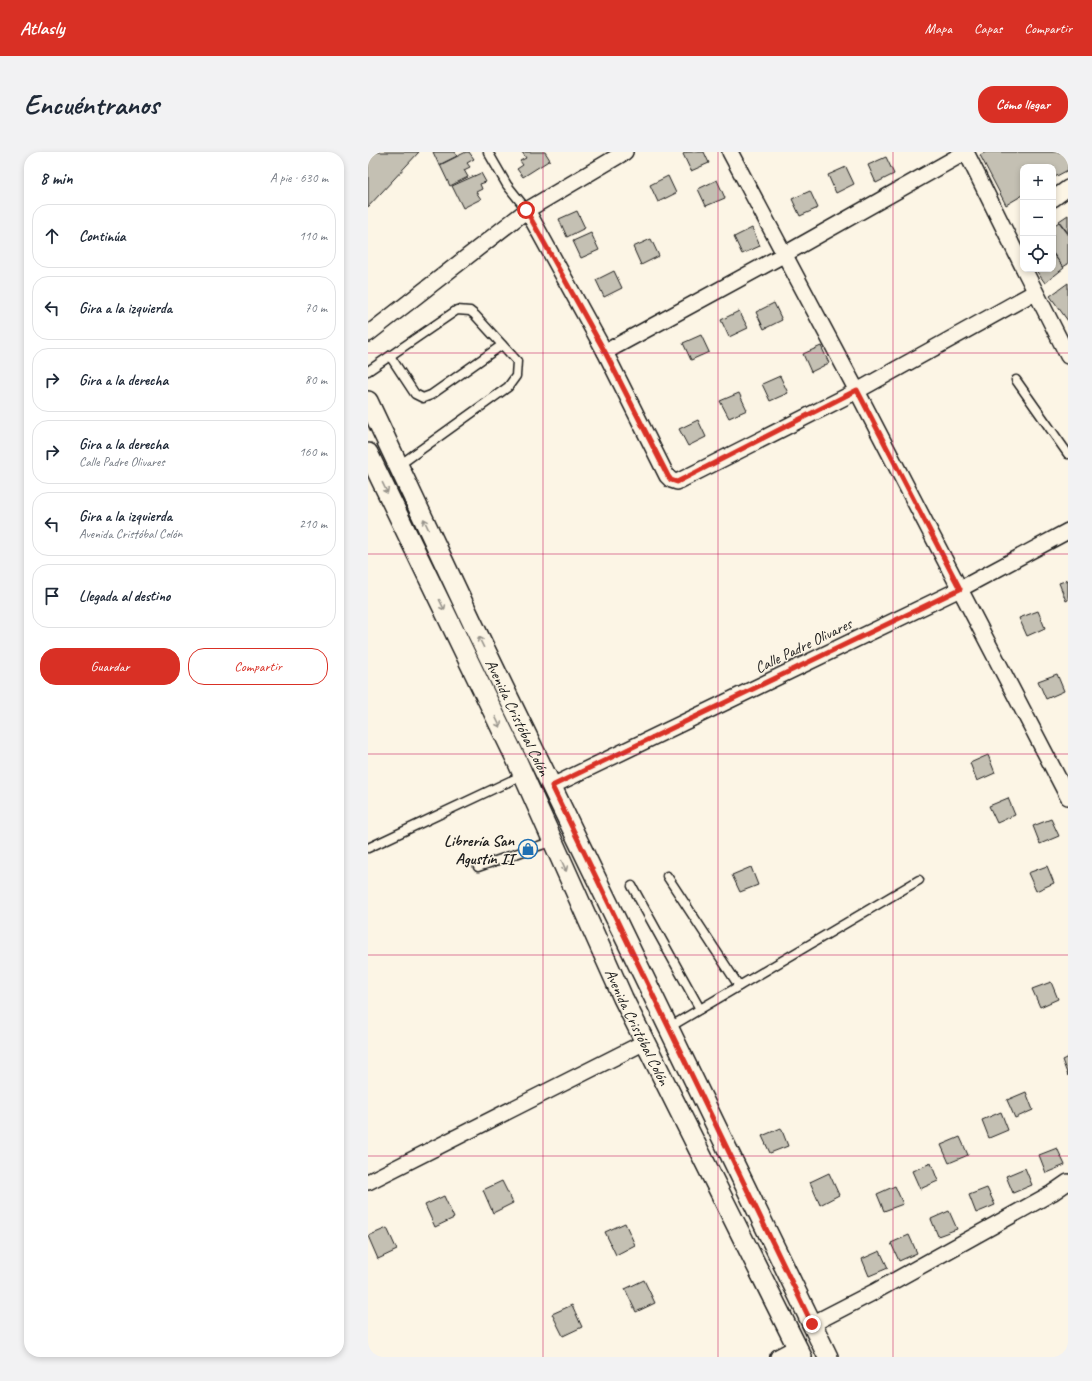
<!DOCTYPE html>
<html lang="es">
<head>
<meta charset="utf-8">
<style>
	body { margin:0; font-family:Caveat,sans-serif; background:#f2f2f3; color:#1f2937 }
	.controls { position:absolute; right:12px; top:12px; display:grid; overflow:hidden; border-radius:8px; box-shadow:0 2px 6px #0003 }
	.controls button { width:36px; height:36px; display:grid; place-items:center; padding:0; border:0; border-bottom:1px solid #e0e1e3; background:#fff; color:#1f2937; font:20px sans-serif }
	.stop { position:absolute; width:12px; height:12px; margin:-9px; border:3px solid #d93025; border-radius:50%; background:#fff }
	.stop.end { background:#d93025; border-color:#fff; box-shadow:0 1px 4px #0008 }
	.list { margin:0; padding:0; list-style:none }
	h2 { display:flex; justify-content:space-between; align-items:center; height:52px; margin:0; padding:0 16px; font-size:17px }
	h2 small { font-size:13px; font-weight:400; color:#747a83 }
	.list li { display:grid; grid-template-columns:26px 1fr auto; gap:12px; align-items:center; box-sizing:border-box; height:64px; margin:0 8px 8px; padding:0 8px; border:1px solid #e0e1e3; border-radius:16px }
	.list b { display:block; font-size:15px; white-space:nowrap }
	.list p { margin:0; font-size:13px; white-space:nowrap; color:#747a83 }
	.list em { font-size:13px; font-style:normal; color:#747a83 }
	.actions { display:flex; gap:8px; padding:12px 16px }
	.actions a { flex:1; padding:9px 0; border:1px solid #d93025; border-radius:16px; text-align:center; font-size:14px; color:#d93025 }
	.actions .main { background:#d93025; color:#fff }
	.icon { flex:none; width:22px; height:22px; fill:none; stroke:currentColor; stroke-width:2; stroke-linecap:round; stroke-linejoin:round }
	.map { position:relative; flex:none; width:700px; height:1205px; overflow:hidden; border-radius:16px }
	header { display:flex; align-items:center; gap:24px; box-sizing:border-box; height:56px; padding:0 20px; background:#d93025; color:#fff }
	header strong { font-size:19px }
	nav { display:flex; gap:22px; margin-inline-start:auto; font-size:14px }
	.intro { display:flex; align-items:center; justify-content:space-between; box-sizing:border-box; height:96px; padding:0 24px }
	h1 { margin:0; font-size:28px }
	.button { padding:10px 18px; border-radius:16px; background:#d93025; color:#fff; font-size:14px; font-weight:700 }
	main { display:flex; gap:24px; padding:0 24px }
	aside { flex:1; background:#fff; border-radius:16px; box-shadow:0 2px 6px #0003 }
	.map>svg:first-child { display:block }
</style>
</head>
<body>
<header>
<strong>Atlasly</strong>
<nav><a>Mapa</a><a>Capas</a><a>Compartir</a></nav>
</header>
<div class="intro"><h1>Encuéntranos</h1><a class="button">Cómo llegar</a></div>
<main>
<aside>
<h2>8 min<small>A pie · 630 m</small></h2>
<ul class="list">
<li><svg class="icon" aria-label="ahead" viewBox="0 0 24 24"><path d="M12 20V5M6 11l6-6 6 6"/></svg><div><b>Continúa</b></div><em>110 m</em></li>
<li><svg class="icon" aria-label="left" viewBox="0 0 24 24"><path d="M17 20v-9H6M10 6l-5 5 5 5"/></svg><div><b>Gira a la izquierda</b></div><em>70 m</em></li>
<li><svg class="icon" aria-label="right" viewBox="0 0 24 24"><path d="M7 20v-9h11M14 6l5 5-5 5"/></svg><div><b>Gira a la derecha</b></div><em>80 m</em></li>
<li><svg class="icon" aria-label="right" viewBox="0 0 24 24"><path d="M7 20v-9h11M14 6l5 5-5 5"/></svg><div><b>Gira a la derecha</b><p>Calle Padre Olivares</p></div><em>160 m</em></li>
<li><svg class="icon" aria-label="left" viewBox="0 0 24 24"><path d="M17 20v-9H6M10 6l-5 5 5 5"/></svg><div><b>Gira a la izquierda</b><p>Avenida Cristóbal Colón</p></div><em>210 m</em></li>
<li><svg class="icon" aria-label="arrive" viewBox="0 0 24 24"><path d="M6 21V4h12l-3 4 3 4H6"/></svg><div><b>Llegada al destino</b></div></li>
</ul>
<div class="actions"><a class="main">Guardar</a><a>Compartir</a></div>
</aside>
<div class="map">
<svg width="700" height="1205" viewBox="0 0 700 1205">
	<rect width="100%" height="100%" fill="#fcf5e5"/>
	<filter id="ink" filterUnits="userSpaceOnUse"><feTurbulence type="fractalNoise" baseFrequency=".025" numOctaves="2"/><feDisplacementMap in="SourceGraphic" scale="8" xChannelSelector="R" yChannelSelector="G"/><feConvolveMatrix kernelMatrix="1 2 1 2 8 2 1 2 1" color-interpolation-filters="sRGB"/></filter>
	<g filter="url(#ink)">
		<g fill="#c4c0b3" stroke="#1c1c1c">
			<path d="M0,0H51L0,55Z"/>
			<path d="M65,0H86L89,4L71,13Z"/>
			<path d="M98,0H101L106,7L99,11L102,15L96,18L100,25L82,34L72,13Z"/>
			<path d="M154,0H177L182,8L155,25L149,17L155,13L152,9L158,6Z"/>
			<path d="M319,0H336L341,11L323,19L315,2Z"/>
			<path d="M618,0H700V18L685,26V15H655V43L638,53L612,3Z"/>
			<path d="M518,5L526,22L508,31L500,13Z"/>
			<path d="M478,15L486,32L468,41L460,23Z"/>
			<path d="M113,21L118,30L112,32L114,37L108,40L113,47L95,56L84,34Z"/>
			<path d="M300,24L308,41L290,50L282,33Z"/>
			<path d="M349,28L357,46L338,54L330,37Z"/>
			<path d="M442,39L450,56L432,64L424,47Z"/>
			<path d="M209,59L217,76L199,85L191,67Z"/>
			<path d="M700,63V81L691,69Z"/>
			<path d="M691,70L700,82V112L695,115L685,101V74Z"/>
			<path d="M384,76L392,94L374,102L366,85Z"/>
			<path d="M223,81L231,98L213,106L205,89Z"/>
			<path d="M283,87L291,104L273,113L265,95Z"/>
			<path d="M685,102L696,116L677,131L667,117H685Z"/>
			<path d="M246,119L254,136L236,145L228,128Z"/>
			<path d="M700,131V169L682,144Z"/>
			<path d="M406,151L414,168L396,177L388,160Z"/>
			<path d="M371,159L380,176L361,185L353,168Z"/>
			<path d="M333,183L341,200L323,208L315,191Z"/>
			<path d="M453,194L461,211L443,220L435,202Z"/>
			<path d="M412,224L420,241L402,249L394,232Z"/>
			<path d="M371,241L379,258L361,266L352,249Z"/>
			<path d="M330,268L338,285L320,294L311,277Z"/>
			<path d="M700,428V448L698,449L691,431Z"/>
			<path d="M670,459L677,476L659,484L651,466Z"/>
			<path d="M689,522L696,539L678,547L670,529Z"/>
			<path d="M620,603L627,621L609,629L602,611Z"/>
			<path d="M640,646L647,663L629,671L621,654Z"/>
			<path d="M683,667L691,684L672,692L665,674Z"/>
			<path d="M679,714L686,731L668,739L660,721Z"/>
			<path d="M383,715L390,733L372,740L364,723Z"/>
			<path d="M683,830L690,847L672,855L664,837Z"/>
			<path d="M700,905V924L694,908Z"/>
			<path d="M658,940L665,958L647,966L639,948Z"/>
			<path d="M633,960L640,978L621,986L614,968Z"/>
			<path d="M413,976L420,994L402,1001L394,984Z"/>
			<path d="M592,985L600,1003L581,1011L573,993Z"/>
			<path d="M689,996L697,1013L678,1021L671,1003Z"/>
			<path d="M563,1011L570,1029L552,1037L544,1019Z"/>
			<path d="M657,1016L664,1033L645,1041L638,1024Z"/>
			<path d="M461,1021L471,1043L452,1053L442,1030Z"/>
			<path d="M134,1029L145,1051L125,1061L115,1038Z"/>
			<path d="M527,1034L535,1052L516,1059L509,1042Z"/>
			<path d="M619,1036L627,1053L608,1061L601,1043Z"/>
			<path d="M76,1044L86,1066L67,1075L57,1053Z"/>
			<path d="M581,1059L589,1077L570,1084L563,1067Z"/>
			<path d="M257,1071L267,1093L248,1103L237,1080Z"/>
			<path d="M19,1076L29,1098L10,1107L0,1084Z"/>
			<path d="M541,1083L549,1101L531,1109L523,1091Z"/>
			<path d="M512,1099L520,1116L501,1124L494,1107Z"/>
			<path d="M276,1128L287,1151L268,1160L257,1137Z"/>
			<path d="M204,1153L214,1175L195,1184L184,1162Z"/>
		</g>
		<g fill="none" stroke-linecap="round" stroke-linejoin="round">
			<g stroke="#1c1c1c" stroke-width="11">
				<g id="service">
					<path d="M120,0L139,33L159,58"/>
					<path d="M22,204L47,242L55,246L63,243L134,193"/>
					<path d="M0,219L89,158L102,159L107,163L149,209L148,224L140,235L30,314"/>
					<path d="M648,228L700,302"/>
					<path d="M0,696L155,623"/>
					<path d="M110,715L185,689"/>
					<path d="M299,724L371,834"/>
					<path d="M264,734L332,857"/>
					<path d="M300,876L551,728"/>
				</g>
			</g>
			<g stroke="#1c1c1c" stroke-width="18">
				<g id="minor">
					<path d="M362,0L489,239L700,645"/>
					<path d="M598,0L655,115"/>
					<path d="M685,47L700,36"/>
					<path d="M159,58L237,200L299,324L303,328L309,330L489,239L667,140"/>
					<path d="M656,117L700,204"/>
					<path d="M0,182L159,58L257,0"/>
					<path d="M237,200L417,102L598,0"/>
					<path d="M184,634L592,437L700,379"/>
					<path d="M0,1030L277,890"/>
					<path d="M444,1172L506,1140L684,1041L700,1030"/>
					<path d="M410,1205L429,1195"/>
				</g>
			</g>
			<g stroke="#1c1c1c" stroke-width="22">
				<g id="tertiary">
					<path id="s1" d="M0,249L105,472L460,1205"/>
					<path id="s2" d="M0,301L149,609L255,846L434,1205"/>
				</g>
			</g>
			<use href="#service" stroke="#fcf5e5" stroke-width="8"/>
			<use href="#minor" stroke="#fcf5e5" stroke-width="15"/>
			<use href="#tertiary" stroke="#fcf5e5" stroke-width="19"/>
		</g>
		<defs><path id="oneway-shaft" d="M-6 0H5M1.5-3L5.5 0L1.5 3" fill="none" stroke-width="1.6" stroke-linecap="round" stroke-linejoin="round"/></defs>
		<g stroke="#97938b">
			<use href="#oneway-shaft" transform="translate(17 336) rotate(64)"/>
			<use href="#oneway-shaft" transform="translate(58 372) rotate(-115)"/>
			<use href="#oneway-shaft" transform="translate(74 453) rotate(64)"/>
			<use href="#oneway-shaft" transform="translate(113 490) rotate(-116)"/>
			<use href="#oneway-shaft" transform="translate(130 570) rotate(64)"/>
			<use href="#oneway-shaft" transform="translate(196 714) rotate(66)"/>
		</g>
	</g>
	<g fill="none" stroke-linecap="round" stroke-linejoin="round" filter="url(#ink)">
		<path stroke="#d93025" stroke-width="5" d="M158,58L237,200L300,324L303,328L309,330L489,238L592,437L184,634L444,1172"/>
	</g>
	<path fill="none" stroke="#c2185b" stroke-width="1" stroke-opacity="0.55" d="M175,0V1205M350,0V1205M525,0V1205M0,201H700M0,402H700M0,602H700M0,803H700M0,1004H700"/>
	<defs>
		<g id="shop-ring" transform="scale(1)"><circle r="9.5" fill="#fcf5e5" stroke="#1f6fb2" stroke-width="1.5"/><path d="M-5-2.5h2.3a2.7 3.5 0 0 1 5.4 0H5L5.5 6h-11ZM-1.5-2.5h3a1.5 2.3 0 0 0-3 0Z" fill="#1f6fb2"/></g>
	</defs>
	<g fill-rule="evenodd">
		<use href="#shop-ring" x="160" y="697"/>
	</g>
	<g text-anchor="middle" stroke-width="3" stroke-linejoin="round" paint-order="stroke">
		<g font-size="16" fill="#1c1c1c" stroke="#fcf5e5">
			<text transform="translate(435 493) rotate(-26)" y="6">Calle Padre Olivares</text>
			<text dy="6" stroke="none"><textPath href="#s1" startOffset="350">Avenida Cristóbal Colón</textPath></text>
			<text dy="6" stroke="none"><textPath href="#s2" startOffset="634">Avenida Cristóbal Colón</textPath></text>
		</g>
		<g font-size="16" font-weight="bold" fill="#1c1c1c" stroke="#fcf5e5" text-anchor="end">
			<text x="146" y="694">Librería San<tspan x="146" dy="18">Agustín II</tspan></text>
		</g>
	</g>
</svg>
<div class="controls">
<button>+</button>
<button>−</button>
<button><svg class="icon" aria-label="locate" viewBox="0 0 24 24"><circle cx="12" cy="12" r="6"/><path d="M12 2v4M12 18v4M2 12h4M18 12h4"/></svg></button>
</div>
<div class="stop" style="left:158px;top:58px"></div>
<div class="stop end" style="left:444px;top:1172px"></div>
</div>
</main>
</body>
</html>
